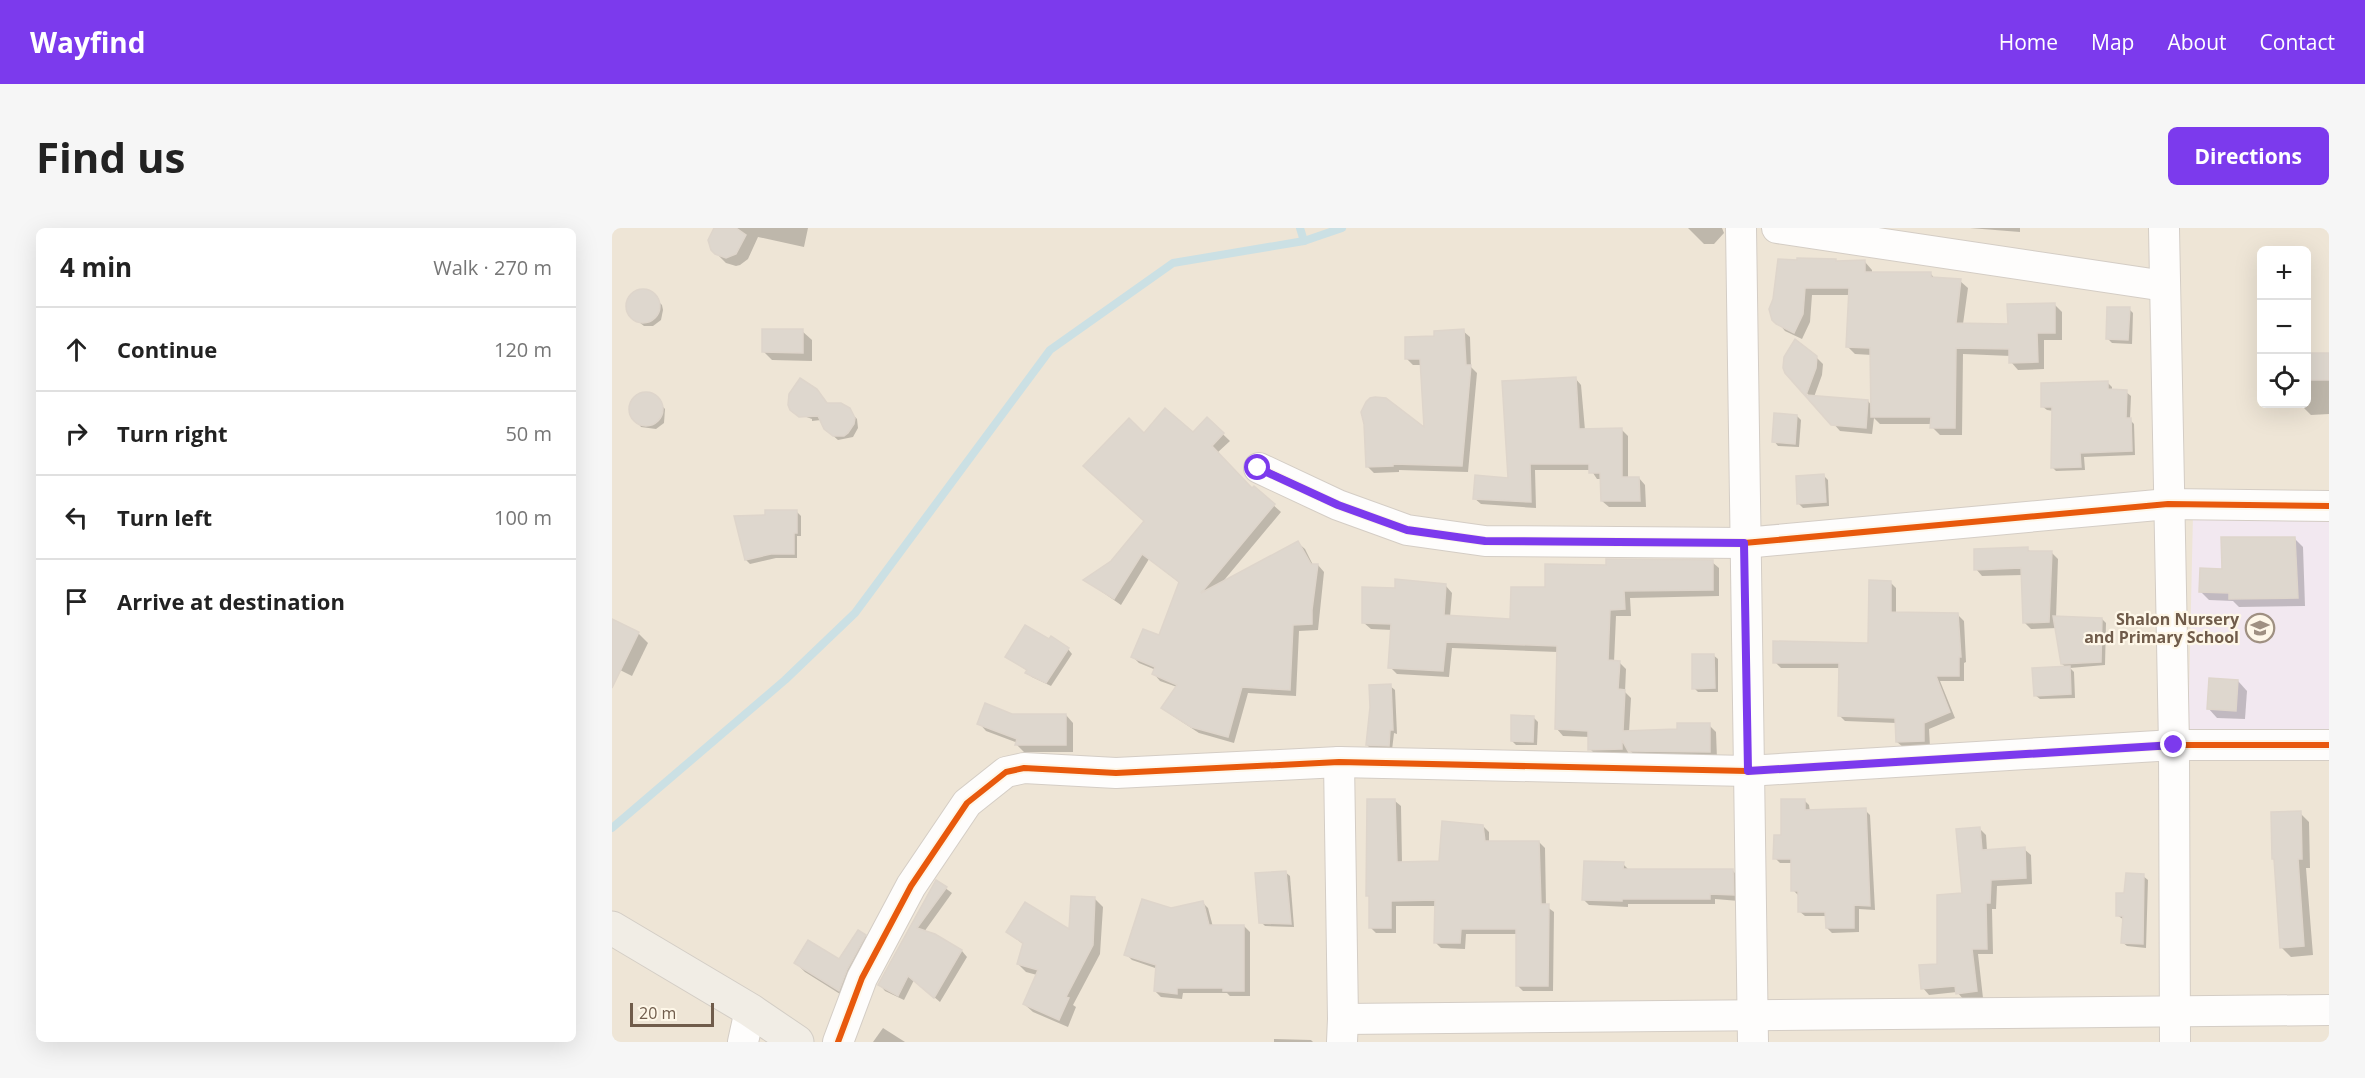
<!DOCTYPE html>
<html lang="en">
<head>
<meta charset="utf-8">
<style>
	body { margin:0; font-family:"Open Sans",sans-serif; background:#f6f6f6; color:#222 }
	.controls { position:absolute; right:18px; top:18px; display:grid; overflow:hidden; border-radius:9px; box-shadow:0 6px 24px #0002 }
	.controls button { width:54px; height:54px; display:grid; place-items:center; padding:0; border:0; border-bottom:2px solid #e0e0e0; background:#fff; color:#222; font:30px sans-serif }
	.scale { position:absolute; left:18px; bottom:15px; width:84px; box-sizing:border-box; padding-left:6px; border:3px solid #705c4b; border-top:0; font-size:16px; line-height:21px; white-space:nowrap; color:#705c4b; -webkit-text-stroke:4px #fef7e8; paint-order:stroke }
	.stop { position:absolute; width:18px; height:18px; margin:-14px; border:4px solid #7c3aed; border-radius:50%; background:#fff }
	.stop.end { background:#7c3aed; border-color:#fff; box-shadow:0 2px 6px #0008 }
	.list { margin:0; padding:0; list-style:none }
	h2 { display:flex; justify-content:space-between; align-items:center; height:78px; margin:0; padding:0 24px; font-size:26px }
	h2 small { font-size:20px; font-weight:400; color:#767676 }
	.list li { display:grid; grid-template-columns:39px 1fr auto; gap:18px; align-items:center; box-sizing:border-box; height:84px; padding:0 24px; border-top:2px solid #e0e0e0 }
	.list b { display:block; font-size:22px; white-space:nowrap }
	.list em { font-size:20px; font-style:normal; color:#767676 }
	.icon { flex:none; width:33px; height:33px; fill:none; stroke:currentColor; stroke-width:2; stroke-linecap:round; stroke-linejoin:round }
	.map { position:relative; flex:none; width:1717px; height:814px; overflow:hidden; border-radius:9px }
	header { display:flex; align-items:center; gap:36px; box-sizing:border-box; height:84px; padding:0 30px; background:#7c3aed; color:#fff }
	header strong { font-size:28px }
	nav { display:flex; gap:33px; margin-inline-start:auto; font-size:21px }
	.intro { display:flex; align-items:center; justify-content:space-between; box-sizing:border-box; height:144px; padding:0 36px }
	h1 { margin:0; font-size:42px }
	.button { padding:15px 27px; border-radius:9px; background:#7c3aed; color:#fff; font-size:21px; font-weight:700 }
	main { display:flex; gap:36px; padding:0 36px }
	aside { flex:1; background:#fff; border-radius:9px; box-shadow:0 6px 24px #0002 }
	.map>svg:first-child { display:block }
</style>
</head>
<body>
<header>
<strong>Wayfind</strong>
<nav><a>Home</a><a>Map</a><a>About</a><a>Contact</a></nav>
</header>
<div class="intro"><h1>Find us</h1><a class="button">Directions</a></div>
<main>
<aside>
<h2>4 min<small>Walk · 270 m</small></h2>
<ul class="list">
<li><svg class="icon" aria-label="ahead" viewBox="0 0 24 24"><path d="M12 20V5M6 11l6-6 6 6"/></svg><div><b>Continue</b></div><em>120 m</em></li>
<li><svg class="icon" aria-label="right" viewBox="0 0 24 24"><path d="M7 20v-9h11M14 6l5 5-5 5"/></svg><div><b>Turn right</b></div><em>50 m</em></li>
<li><svg class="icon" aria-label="left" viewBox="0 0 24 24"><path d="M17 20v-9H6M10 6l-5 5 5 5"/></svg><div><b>Turn left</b></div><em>100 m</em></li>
<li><svg class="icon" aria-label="arrive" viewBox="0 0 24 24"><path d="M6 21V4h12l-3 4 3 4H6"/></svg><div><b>Arrive at destination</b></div></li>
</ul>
</aside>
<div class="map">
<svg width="1717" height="814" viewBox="0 0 1717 814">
	<rect width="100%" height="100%" fill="#f5f1e8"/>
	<path fill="#eee5d6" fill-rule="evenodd" d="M0,0H1717V814H0ZM1650,22H1694V176H1650Z"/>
	<path fill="#f2e8f0" d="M1581,286L1717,290V511L1576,512Z"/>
	<g fill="#0003">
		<path d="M105,0H196L192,19L146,9L136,31L128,37L124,38L114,35L101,22Z"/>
		<path d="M1076,0H1110L1112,5L1102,16H1092Z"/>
		<path d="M1358,0H1408V4Z"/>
		<path d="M1224,33L1226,34H1253L1260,42V45L1319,46L1323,51L1348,53L1356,60L1351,96L1398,97L1442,76L1450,84V112H1432V141L1406,142L1399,134V128L1351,126L1350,207H1328L1320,199V196H1268L1262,190L1260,206L1228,203L1172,139L1204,129L1211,136L1210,147L1202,169L1256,173L1260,178V127L1243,126L1236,119L1238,67H1200L1198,94L1190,111L1173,103L1159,86Z"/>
		<path d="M33,63L43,70L50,77L51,82L49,92L41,98H32L18,87L15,74L23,65Z"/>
		<path d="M1517,81L1521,85L1520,116L1500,115L1496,111Z"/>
		<path d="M190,103L200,112V133L160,132L151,123Z"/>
		<path d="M851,103L858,109L859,139L865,145L856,244L787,242V244L762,245L755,238L814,203L810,137H801L795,131L824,109Z"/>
		<path d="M1694,126H1717V186L1699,187L1692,180V176H1694Z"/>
		<path d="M963,150L969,157L973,202L1009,201L1016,208V250H1027L1033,257L1034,279H997L990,273V251H985L979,242H923L924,280L869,276L862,270L898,252Z"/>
		<path d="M1495,154L1500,159V163L1514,164L1519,168L1518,192L1522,196L1523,227L1472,229L1473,242L1444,243L1440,239L1442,183L1435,182L1430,178Z"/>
		<path d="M31,166L41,168L53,181L52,195L44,201L29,199L19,185L22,171Z"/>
		<path d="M215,177L233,178L245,191L246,200L241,209L226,212L218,205L209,192L200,193V191L183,185Z"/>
		<path d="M1185,188L1189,192L1187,219L1166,218L1162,213Z"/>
		<path d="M595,191L618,213L605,225L640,262L642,260L669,284L608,357L686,315L693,321L701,337H706L712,344L706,402L687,403L684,468L636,465L622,515L587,505L558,486L551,479L565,459L548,453L542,446L544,442L527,435L521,429L548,409L568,355L537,331L509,377L473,352L500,334L534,293L532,207L581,206Z"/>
		<path d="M1211,247L1216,252L1217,278L1191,280L1186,275Z"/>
		<path d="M185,284L189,288V308H185V330H164L138,336L134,332L155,289Z"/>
		<path d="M1683,311L1691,319L1693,378L1627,379L1621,373L1597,372L1589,364L1611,342Z"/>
		<path d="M1415,321L1419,324H1439L1446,331L1444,390L1490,391L1494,395L1493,437L1458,440L1462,444L1463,470L1428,471L1423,467L1455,440L1450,436L1445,400L1419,401L1412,394L1411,347L1370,348L1364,341Z"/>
		<path d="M1100,334L1107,340V368L1018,370L1019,388H1004L1002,434H1007L1014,441L1013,464L1019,470L1017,504L1067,502L1097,497L1104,504L1105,531L1025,529L1016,521V527L985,528L978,521V509L951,508L945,501L946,424L840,420L837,449L785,446L778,439L780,402L759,401L752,395L784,361L834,358L840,365L838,389L900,393L934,361L996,338Z"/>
		<path d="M1278,354L1284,360V386L1346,387L1352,393L1354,434L1352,435V453H1328L1343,490L1317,501L1318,519H1291L1285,514V495L1233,493L1227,487L1229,440H1169L1163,434L1257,417Z"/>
		<path d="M0,393L27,406L36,415L20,448L0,438Z"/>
		<path d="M456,421L460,426L439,458L420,449L415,445L416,443L395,429Z"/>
		<path d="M1101,427L1106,431V464H1086L1082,460Z"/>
		<path d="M1626,453L1635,463L1633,491L1605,490L1596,480Z"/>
		<path d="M778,458L783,462L785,506L782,505L780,522L759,521L755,517L759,479Z"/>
		<path d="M400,487H454L461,495V524H412L405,517L406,515L374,503L367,495Z"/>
		<path d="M922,490L926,494L925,517H904L900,513Z"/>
		<path d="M1192,572L1197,577L1198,584L1253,582L1258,587L1263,682L1247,681V704L1220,705L1215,700V688H1193L1187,683L1186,667L1181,662L1180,635H1168L1163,630L1171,609Z"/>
		<path d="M783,573L789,578L790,635H828L871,598L877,604V615L927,614L933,620L934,678L942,684L941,763H911L905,757V706H854L853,721L829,720L823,714L825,678H784V705H764L758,699V670L756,667Z"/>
		<path d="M1688,585L1697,594L1698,640H1694L1701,727L1679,729L1669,719L1663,633L1662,631Z"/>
		<path d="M1367,600L1374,607L1375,623L1412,621L1419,627L1420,656L1385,658L1384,681H1380L1381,726H1366L1371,770L1352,772L1345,764L1317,767L1311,760L1327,737L1352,667Z"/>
		<path d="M1011,636L1017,642L1121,643L1127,649V673L1103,671V676H1016V679L977,677L972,672Z"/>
		<path d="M673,644L678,648L682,699L653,698L649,694Z"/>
		<path d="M1531,648L1536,652L1534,720L1515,718L1510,714L1512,692L1505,687L1514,667Z"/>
		<path d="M325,654L340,665L312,704L350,723L355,729L328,774L302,752L292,772L273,763L268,757Z"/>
		<path d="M483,671L491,679L488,726L461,777L464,779L456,799L421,784L412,776L425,747L414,744L406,736L412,717L396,704H459Z"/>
		<path d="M590,674L596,680L601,699L632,698L638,704V768H618L615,765H571L570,771L549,769L543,763L546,741L520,732L514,726L559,682Z"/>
		<path d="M253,708L262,717L236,771L193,744L184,735L227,733Z"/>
		<path d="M271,800L293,814H261Z"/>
		<path d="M662,811L699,812L701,814H662Z"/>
	</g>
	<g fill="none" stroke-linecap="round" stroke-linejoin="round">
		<g stroke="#cbe0e4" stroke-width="8">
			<path d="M688,0L692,13"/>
			<path d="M0,600L173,452L243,385L438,122L561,35L692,13L730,0"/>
		</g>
	</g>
	<g fill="#ded7ce" stroke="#ded5cb" stroke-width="1.5">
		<path d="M102,0H124L134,7L124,26L114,30L103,26L99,22L96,12Z"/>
		<path d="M1185,30L1224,31V33L1253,32V44H1319V49L1349,51L1344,95L1396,96L1395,76L1443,75V105H1425L1426,134L1397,135V121L1344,120L1343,200H1318L1319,189H1259L1258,120L1234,119L1237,60H1193L1191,86L1182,105L1164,96L1160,92L1157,81L1161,71L1166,31L1185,32Z"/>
		<circle cx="31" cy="78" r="17"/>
		<path d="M1495,79H1518L1516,112L1494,111Z"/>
		<path d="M150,101H191V125L150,124Z"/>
		<path d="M852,101L854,137H859L850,238L781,236V238L754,239L752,196L749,184L754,174L758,170L763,169L774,170L812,199L808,131H793V109L822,108V103Z"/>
		<path d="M1183,111L1205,128L1204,140L1194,167L1256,172L1254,200L1219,197L1173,145L1171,140L1172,129Z"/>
		<rect x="1695" y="125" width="22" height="27"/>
		<path d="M964,149L967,201L1010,200V249H1027L1028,273H989L988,245H977V236H918L919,274L861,271L863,247L896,250L890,153Z"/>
		<path d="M188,150L205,161L215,175H229L238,180L243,190L242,196L236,205L232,208H221L212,201L206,188L187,189L178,182L176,177L177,166Z"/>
		<path d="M1496,153V161L1515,162L1514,190H1519L1520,223L1468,225L1469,239L1439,240L1440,179H1429V155Z"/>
		<circle cx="34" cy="181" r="17"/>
		<path d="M553,180L581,204L595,189L612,205L600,218L640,260L642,258L663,276L589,365L686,313L699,336H706L700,382V396L681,397L678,462L630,459L616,509L579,499L549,480L565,457L540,446L543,439L519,429L531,401L547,407L567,354L530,326L502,371L471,352L499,333L532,293L471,238L517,190L532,205Z"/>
		<path d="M1162,185L1185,187L1183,216L1160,214Z"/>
		<path d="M1212,246L1214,274L1185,276L1184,248Z"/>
		<path d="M153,282H185V305H182V326H159L133,332L122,288L153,287Z"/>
		<path d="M1609,309H1683L1686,370L1617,371V365L1587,364L1588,340L1610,341Z"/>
		<path d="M1416,319V323H1440L1437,394L1411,395L1409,340L1362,342V321Z"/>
		<path d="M994,331L1101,332V362L1012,363L1013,381L998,382L996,432L1008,433L1006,461L1013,462L1011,503L1065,501V495H1098V524L1016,523L1010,512V521L976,522V503L943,501L945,418L834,414L831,443L776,440L779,396L750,395V359L783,360V351L834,356L832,387L898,391L899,359H933V336L994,337Z"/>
		<path d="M1257,352L1279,353V384L1346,385L1349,429H1347V448H1324L1338,484L1312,495V513L1284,514L1283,490L1226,488L1227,435H1161V413L1256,415Z"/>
		<path d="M1441,388L1490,390L1489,434L1449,436Z"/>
		<path d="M0,391L27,404L0,460Z"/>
		<path d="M413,397L437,411L439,408L457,420L434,455L413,445L415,442L393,429Z"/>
		<path d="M1080,426H1102L1103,460L1080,461Z"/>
		<path d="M1458,438L1459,466L1422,468L1420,440Z"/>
		<path d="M1597,450L1626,452L1624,483L1595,481Z"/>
		<path d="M779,456L781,502H778L777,518L754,517L758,479L757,457Z"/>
		<path d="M373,475L400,486H454V517H403L405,511L365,496Z"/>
		<path d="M899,487L922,488L921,514L899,513Z"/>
		<path d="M755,571H783L785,634L827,633L830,593L871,597L873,613H927L929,676H937L936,758H904V701H849L848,715H822L823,672L779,673V700H757V668H754Z"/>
		<path d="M1169,571H1193V582L1254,580L1258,678L1242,677V700H1214L1213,684H1186V663H1179V631H1161L1162,607H1169Z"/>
		<path d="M1689,583L1690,631H1686L1692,718L1668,720L1662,631H1660L1659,584Z"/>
		<path d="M1368,599L1370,622L1413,619L1414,650L1379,652L1378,675H1374L1375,721H1360L1365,763L1344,766L1343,758L1309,761L1307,737L1325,736V667L1350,665L1344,601Z"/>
		<path d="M972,633L1012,634L1011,641H1121L1122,667L1098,666V671H1010V673L970,672Z"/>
		<path d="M674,643L679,696L647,695L643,645Z"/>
		<path d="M1514,645L1532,646L1531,716L1509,715L1511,688H1504V665H1512Z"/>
		<path d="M324,652L335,659L305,700L323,706L350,722L322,770L296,748L286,768L266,757Z"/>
		<path d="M459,668L483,669L481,717L454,769L457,770L447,792L411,776L426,742L405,736L411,715L394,704L413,674L457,701Z"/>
		<path d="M530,671L559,680L591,673L597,697H632V763H611V760H565V766L542,763L544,737L512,727Z"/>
		<path d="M246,702L254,707L235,742L227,763L182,735L196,712L227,731Z"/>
	</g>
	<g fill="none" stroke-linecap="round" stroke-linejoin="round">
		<g stroke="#d4cdc5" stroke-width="32">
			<g id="street">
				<path d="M1129,0L1141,814"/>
				<path d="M1165,0L1553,58"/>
				<path d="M1552,0L1562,517L1563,814"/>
				<path d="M647,240L726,277L795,302L873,313L1132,315L1556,276L1717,278"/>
				<path d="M727,534L731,791L730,814"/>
				<path d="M731,791L1717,782"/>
				<path d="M131,814L138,782"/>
				<path d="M226,814L250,750L299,658L355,575L394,544L412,540L504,545L727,534L1135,543L1562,517H1717"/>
			</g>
		</g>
		<g stroke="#d3cdc5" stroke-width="35">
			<path id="primary" d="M0,700L138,782L185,814"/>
		</g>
		<use href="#street" stroke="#fefdfc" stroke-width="30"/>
		<use href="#primary" stroke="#f1ede5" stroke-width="33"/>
		<g stroke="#fef7e8" stroke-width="10">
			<g id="cycleway">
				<path d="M647,240L726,277L795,302L873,313L1132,315L1556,276L1717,278"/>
				<path d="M226,814L250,750L299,658L355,575L394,544L412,540L504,545L727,534L1135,543L1562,517H1717"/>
			</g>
		</g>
		<use href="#cycleway" stroke="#e8590c" stroke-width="6"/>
	</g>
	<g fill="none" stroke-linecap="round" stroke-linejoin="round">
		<path stroke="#7c3aed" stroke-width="8" d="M646,240L726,277L795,302L873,313L1132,315L1136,543L1562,517"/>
	</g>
	<defs>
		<g id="school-ring" transform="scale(1.5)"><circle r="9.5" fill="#fef7e8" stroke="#9f9082" stroke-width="1.5"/><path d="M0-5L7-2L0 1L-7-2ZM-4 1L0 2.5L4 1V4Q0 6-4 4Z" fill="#9f9082"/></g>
	</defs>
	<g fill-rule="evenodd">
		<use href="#school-ring" x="1648" y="400"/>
	</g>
	<g text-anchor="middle" stroke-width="4.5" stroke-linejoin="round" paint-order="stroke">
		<g font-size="16" font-weight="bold" fill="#705c4b" stroke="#fef7e8" text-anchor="end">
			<text x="1627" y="397">Shalon Nursery<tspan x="1627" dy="18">and Primary School</tspan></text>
		</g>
	</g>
</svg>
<div class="controls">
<button>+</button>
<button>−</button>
<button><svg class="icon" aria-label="locate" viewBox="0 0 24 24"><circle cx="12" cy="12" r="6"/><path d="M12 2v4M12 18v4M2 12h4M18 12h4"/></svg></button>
</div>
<div class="scale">20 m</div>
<div class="stop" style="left:646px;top:240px"></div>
<div class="stop end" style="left:1562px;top:517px"></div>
</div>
</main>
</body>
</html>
